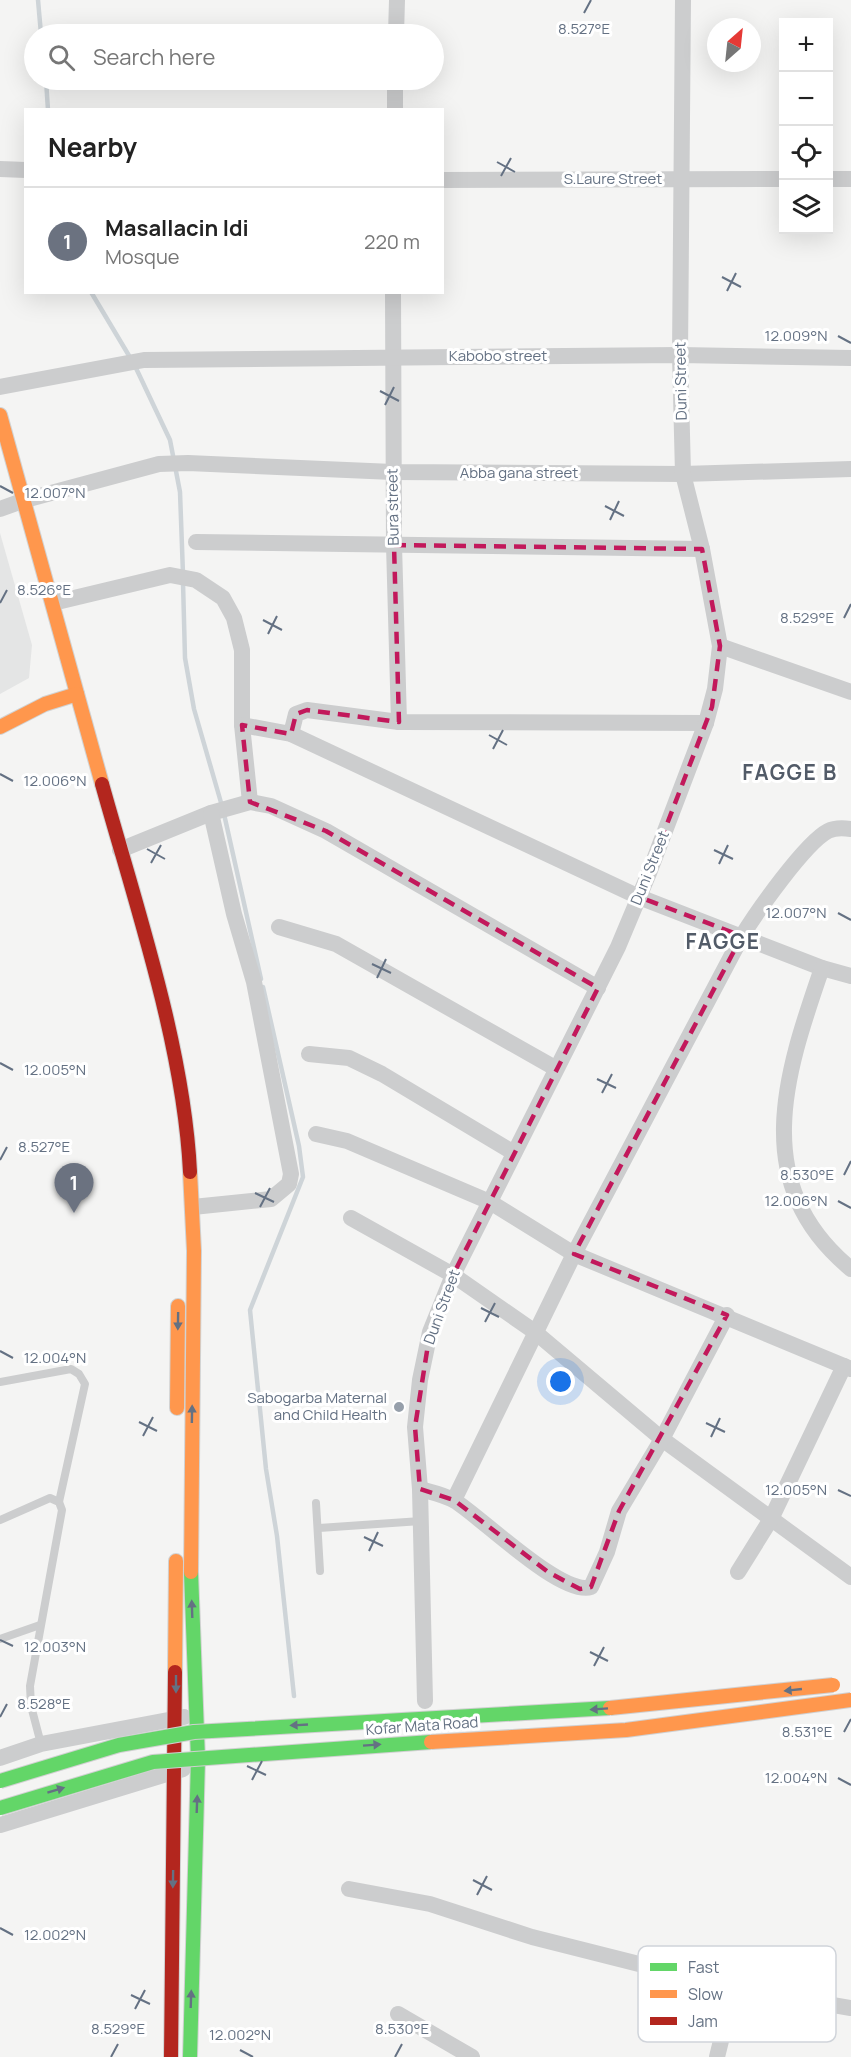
<!DOCTYPE html>
<html lang="en">
<head>
<meta charset="utf-8">
<style>
	body { margin:0; font-family:Manrope,sans-serif; background:#f2f2f2; color:#222 }
	.controls { position:absolute; right:18px; top:18px; display:grid; overflow:hidden; border-radius:0px; box-shadow:0 6px 24px #0002 }
	.controls button { width:54px; height:54px; display:grid; place-items:center; padding:0; border:0; border-bottom:2px solid #e0e0e0; background:#fff; color:#222; font:30px sans-serif }
	.compass { position:absolute; left:707px; top:18px; width:54px; height:54px; border-radius:50%; background:#fff; box-shadow:0 6px 24px #0002; rotate:27deg }
	.you { position:absolute; left:561px; top:1382px; width:21px; height:21px; margin:-15px; border:4px solid #fff; border-radius:50%; background:#1a73e8; box-shadow:0 0 0 9px #1a73e833 }
	.badge { display:grid; place-items:center; width:39px; height:39px; border-radius:50%; background:#111827; color:#fff; font-size:20px; font-weight:700 }
	.pin { position:absolute; translate:-50% -50px; filter:drop-shadow(0 2px 3px #0008) }
	.pin::after { content:''; position:absolute; top:32px; width:21px; height:18px; background:inherit; clip-path:polygon(0 0,100% 0,50% 100%) }
	.list { margin:0; padding:0; list-style:none }
	h2 { display:flex; justify-content:space-between; align-items:center; height:78px; margin:0; padding:0 24px; font-size:26px }
	h2 small { font-size:20px; font-weight:400; color:#767676 }
	.list li { display:grid; grid-template-columns:39px 1fr auto; gap:18px; align-items:center; box-sizing:border-box; height:108px; padding:0 24px; border-top:2px solid #e0e0e0 }
	.list b { display:block; font-size:22px; white-space:nowrap }
	.list p { margin:0; font-size:20px; white-space:nowrap; color:#767676 }
	.list em { font-size:20px; font-style:normal; color:#767676 }
	.icon { flex:none; width:33px; height:33px; fill:none; stroke:currentColor; stroke-width:2; stroke-linecap:round; stroke-linejoin:round }
	.map { position:relative; flex:none; width:851px; height:2057px; overflow:hidden }
	.search { position:absolute; background:#fff; box-shadow:0 6px 24px #0002; left:24px; top:24px; width:420px; height:66px; display:flex; align-items:center; gap:15px; box-sizing:border-box; padding:0 21px; border-radius:33px; color:#767676; font-size:22px }
	.panel { position:absolute; background:#fff; box-shadow:0 6px 24px #0002; left:24px; top:108px; width:420px; height:186px; border-radius:0px }
	.map>svg:first-child { display:block }
</style>
</head>
<body>
<div class="map">
<svg width="851" height="2057" viewBox="0 0 851 2057">
	<rect width="100%" height="100%" fill="#f4f4f3"/>
	<path fill="#e4e5e5" d="M0,533L32,645L29,678L0,694Z"/>
	<g fill="none" stroke-linecap="round" stroke-linejoin="round">
		<g stroke="#ced4d8" stroke-width="4.5">
			<path d="M38,0L41,34"/>
			<path d="M46,80L48,110"/>
			<path d="M91,292L131,359"/>
			<path d="M135,366L170,440L180,492L183,574"/>
			<path d="M183,582L185,658L194,709L222,806"/>
			<path d="M224,814L261,979"/>
			<path d="M263,987L299,1146L303,1177L250,1310L266,1469L277,1536L294,1696"/>
		</g>
		<g stroke="#d1d2d2" stroke-width="16">
			<path id="fast" d="M190,2057L198,1759L191,1572"/>
		</g>
		<g stroke="#d1d2d2" stroke-width="16">
			<g id="slow">
				<path d="M0,415L102,784"/>
				<path d="M0,727L45,704L77,694"/>
				<path d="M190,1172L194,1251L191,1572"/>
				<path d="M177,1408L178,1306"/>
				<path d="M175,1672L176,1561"/>
			</g>
		</g>
		<g stroke="#d1d2d2" stroke-width="16">
			<g id="jam">
				<path d="M102,784C136,906 184,1047 190,1172"/>
				<path d="M171,2057L175,1672"/>
			</g>
		</g>
		<g stroke="#cccdce" stroke-width="8">
			<path d="M0,1382L71,1369L79,1374L85,1384L59,1502"/>
			<path d="M316,1503L320,1571"/>
			<path d="M0,1520L50,1498L59,1502L62,1510L30,1686L31,1706L41,1744"/>
			<path d="M319,1528L421,1521"/>
			<path d="M0,1639L40,1625"/>
		</g>
		<g stroke="#cccdce" stroke-width="16">
			<path d="M396,34L397,0"/>
			<path d="M395,110V80"/>
			<path d="M0,169L26,170"/>
			<path d="M828,179H851"/>
			<path d="M442,180L784,179"/>
			<path d="M393,292L394,545L399,722"/>
			<path d="M0,387L144,360L680,355L851,358"/>
			<path d="M0,509L25,500L159,464L188,463L393,472L683,474L851,469"/>
			<path d="M196,542L702,549"/>
			<path d="M53,603L170,575L196,580L223,598L234,618L242,650V725L250,802"/>
			<path d="M720,646L851,692"/>
			<path d="M242,725L291,734L639,897L822,968L851,976"/>
			<path d="M291,734L296,714L307,710L399,722L706,723"/>
			<path d="M120,850L211,813L250,802L271,806L326,831L598,988"/>
			<path d="M279,927L336,944L555,1068"/>
			<path d="M822,968C785,1075 748,1184 851,1269"/>
			<path d="M309,1054L349,1058L382,1074L514,1153"/>
			<path d="M316,1134L347,1141L490,1202L574,1254L851,1369"/>
			<path d="M193,1207L271,1199L289,1184L291,1174L254,982L234,914L211,813"/>
			<path d="M351,1218L453,1275L535,1332L662,1439L851,1577"/>
			<path d="M420,1489C431,1492 445,1495 455,1501C481,1517 562,1597 591,1587L607,1552L619,1511L662,1439L727,1315"/>
			<path d="M454,1500L574,1254L742,936C756,913 805,843 828,831C834,828 844,828 851,829"/>
			<path d="M738,1572L771,1519L844,1366"/>
			<path d="M425,1701L420,1489L415,1427L420,1380L430,1332L453,1275L618,947L649,873L706,723L715,689L720,646L702,549L683,474L680,355L683,0"/>
			<path d="M0,1758L41,1744L184,1717"/>
			<path d="M0,1825L183,1769"/>
			<path d="M349,1889L430,1904L532,1937L734,1988L851,2008"/>
			<path d="M398,2014L472,2057"/>
			<path d="M717,2057L734,1988"/>
		</g>
		<use href="#fast" stroke="#63d668" stroke-width="14"/>
		<use href="#slow" stroke="#ff974d" stroke-width="14"/>
		<use href="#jam" stroke="#b3261e" stroke-width="14"/>
		<g stroke="#d0d0d1" stroke-width="16" stroke-linecap="butt">
			<g id="fast-bridge">
				<path d="M0,1781L119,1745L194,1732L610,1708"/>
				<path d="M0,1808L153,1762L431,1742"/>
			</g>
		</g>
		<g stroke="#d0d0d1" stroke-width="16" stroke-linecap="butt">
			<g id="slow-bridge">
				<path d="M610,1708L833,1685"/>
				<path d="M431,1742L626,1730L851,1700"/>
			</g>
		</g>
		<use href="#fast-bridge" stroke="#63d668" stroke-width="14"/>
		<use href="#slow-bridge" stroke="#ff974d" stroke-width="14"/>
	</g>
	<defs><path id="oneway-solid" d="M-6-.8H1V-3.2L6.5 0L1 3.2V.8H-6Z" transform="scale(1.5)"/></defs>
	<g fill="#647183">
		<use href="#oneway-solid" transform="translate(178 1321) rotate(91)"/>
		<use href="#oneway-solid" transform="translate(192 1414) rotate(-89)"/>
		<use href="#oneway-solid" transform="translate(192 1609) rotate(-92)"/>
		<use href="#oneway-solid" transform="translate(176 1684) rotate(90)"/>
		<use href="#oneway-solid" transform="translate(793 1690) rotate(174)"/>
		<use href="#oneway-solid" transform="translate(599 1709) rotate(176)"/>
		<use href="#oneway-solid" transform="translate(299 1725) rotate(177)"/>
		<use href="#oneway-solid" transform="translate(372 1745) rotate(-4)"/>
		<use href="#oneway-solid" transform="translate(56 1790) rotate(-17)"/>
		<use href="#oneway-solid" transform="translate(197 1804) rotate(-88)"/>
		<use href="#oneway-solid" transform="translate(173 1879) rotate(91)"/>
		<use href="#oneway-solid" transform="translate(191 1999) rotate(-88)"/>
	</g>
	<path fill="none" stroke="#c2185b" stroke-width="4.5" stroke-dasharray="12 8" stroke-linejoin="round" d="M394,545L702,549L720,646L712,707L639,897L742,936L574,1254L727,1315L619,1511L591,1587L580,1589L548,1572L454,1500L420,1489L415,1427L430,1332L453,1275L598,988L326,831L250,802L242,725L291,734L296,714L307,710L399,722Z"/>
	<path fill="none" stroke="#647183" stroke-width="2" d="M584,13L591,0M497,162L515,172M501,176L511,158M722,277L741,287M727,291L736,273M838,336L851,343M380,391L399,401M385,405L394,387M0,486L13,493M605,506L624,516M610,520L619,501M0,603L7,590M844,618L851,604M263,620L282,630M268,634L277,616M489,735L507,745M493,749L503,730M0,774L13,781M147,849L165,859M714,850L733,859M151,863L161,845M719,864L728,845M838,913L851,920M372,964L391,973M377,978L386,959M0,1063L13,1070M597,1079L616,1088M602,1093L612,1074M0,1160L7,1147M844,1175L851,1161M255,1193L274,1202M838,1201L851,1208M260,1207L270,1188M481,1308L499,1317M485,1322L495,1303M0,1351L13,1358M139,1422L157,1431M706,1423L725,1432M143,1436L153,1417M711,1437L720,1418M838,1490L851,1496M364,1537L383,1546M369,1551L378,1532M0,1640L13,1646M590,1652L608,1661M594,1666L604,1647M0,1717L7,1704M844,1732L851,1719M247,1766L266,1775M838,1778L851,1785M252,1780L262,1761M473,1880L492,1890M477,1895L487,1876M0,1928L13,1935M131,1995L150,2004M135,2009L145,1990M240,2050L253,2057M111,2057L118,2044M395,2057L402,2044"/>
	<circle fill="#969faa" stroke="#fff" stroke-width="2" cx="399" cy="1407" r="6"/>
	<g text-anchor="middle" stroke-width="6" stroke-linejoin="round" paint-order="stroke">
		<g font-size="15" fill="#647183" stroke="#fff">
			<text x="613" y="184">S.Laure Street</text>
			<text x="498" y="361">Kabobo street</text>
			<text transform="translate(681 381) rotate(-91)" y="5">Duni Street</text>
			<text x="519" y="478">Abba gana street</text>
			<text transform="translate(393 507) rotate(-91)" y="5">Bura street</text>
			<text transform="translate(650 868) rotate(-68)" y="5">Duni Street</text>
			<text transform="translate(442 1307) rotate(-70)" y="5">Duni Street</text>
			<text transform="translate(422 1726) rotate(-4)" y="5">Kofar Mata Road</text>
		</g>
		<g font-size="15" fill="#647183" stroke="#fff" text-anchor="end">
			<text x="387" y="1403">Sabogarba Maternal<tspan x="387" dy="17">and Child Health</tspan></text>
		</g>
		<g font-size="21" font-weight="bold" letter-spacing="1.5" fill="#525b68" stroke="#fff">
			<text x="790" y="780">FAGGE B</text>
			<text x="723" y="949">FAGGE</text>
		</g>
	</g>
	<rect x="638" y="1946" width="198" height="96" rx="9" fill="#fff" stroke="#d0d4da" stroke-width="1.5"/>
	<rect x="650" y="1963" width="27" height="8" fill="#63d668"/>
	<rect x="650" y="1990" width="27" height="8" fill="#ff974d"/>
	<rect x="650" y="2017" width="27" height="8" fill="#b3261e"/>
	<g font-size="16" fill="#647183">
		<text x="688" y="1973">Fast</text>
		<text x="688" y="2000">Slow</text>
		<text x="688" y="2027">Jam</text>
	</g>
	<g font-size="15" text-anchor="middle" fill="#647183" stroke="#fff" stroke-width="6" stroke-linejoin="round" paint-order="stroke">
		<text x="584" y="34">8.527°E</text>
		<text x="796" y="341">12.009°N</text>
		<text x="55" y="498">12.007°N</text>
		<text x="44" y="595">8.526°E</text>
		<text x="807" y="623">8.529°E</text>
		<text x="55" y="786">12.006°N</text>
		<text x="796" y="918">12.007°N</text>
		<text x="55" y="1075">12.005°N</text>
		<text x="44" y="1152">8.527°E</text>
		<text x="807" y="1180">8.530°E</text>
		<text x="796" y="1206">12.006°N</text>
		<text x="55" y="1363">12.004°N</text>
		<text x="796" y="1495">12.005°N</text>
		<text x="55" y="1652">12.003°N</text>
		<text x="44" y="1709">8.528°E</text>
		<text x="807" y="1737">8.531°E</text>
		<text x="796" y="1783">12.004°N</text>
		<text x="55" y="1940">12.002°N</text>
		<text x="118" y="2034">8.529°E</text>
		<text x="402" y="2034">8.530°E</text>
		<text x="240" y="2040">12.002°N</text>
	</g>
</svg>
<div class="controls">
<button>+</button>
<button>−</button>
<button><svg class="icon" aria-label="locate" viewBox="0 0 24 24"><circle cx="12" cy="12" r="6"/><path d="M12 2v4M12 18v4M2 12h4M18 12h4"/></svg></button>
<button><svg class="icon" aria-label="layers" viewBox="0 0 24 24"><path d="M12 4l9 5-9 5-9-5zM3 14l9 5 9-5"/></svg></button>
</div>
<svg class="compass" viewBox="-18 -18 36 36"><path d="M0-13l5 13h-10z" fill="#e53935"/><path d="M0 13l5-13h-10z" fill="#767676"/></svg>
<div class="you"></div>
<div class="pin badge" style="left:74px;top:1213px;background:#6b7280">1</div>
<div class="search"><svg class="icon" aria-label="search" viewBox="0 0 24 24"><circle cx="10" cy="10" r="6"/><path d="M15 15l6 6"/></svg>Search here</div>
<section class="panel">
<h2>Nearby<small></small></h2>
<ul class="list">
<li><span class="badge" style="background:#6b7280">1</span><div><b>Masallacin Idi</b><p>Mosque</p></div><em>220 m</em></li>
</ul>
</section>
</div>
</body>
</html>
